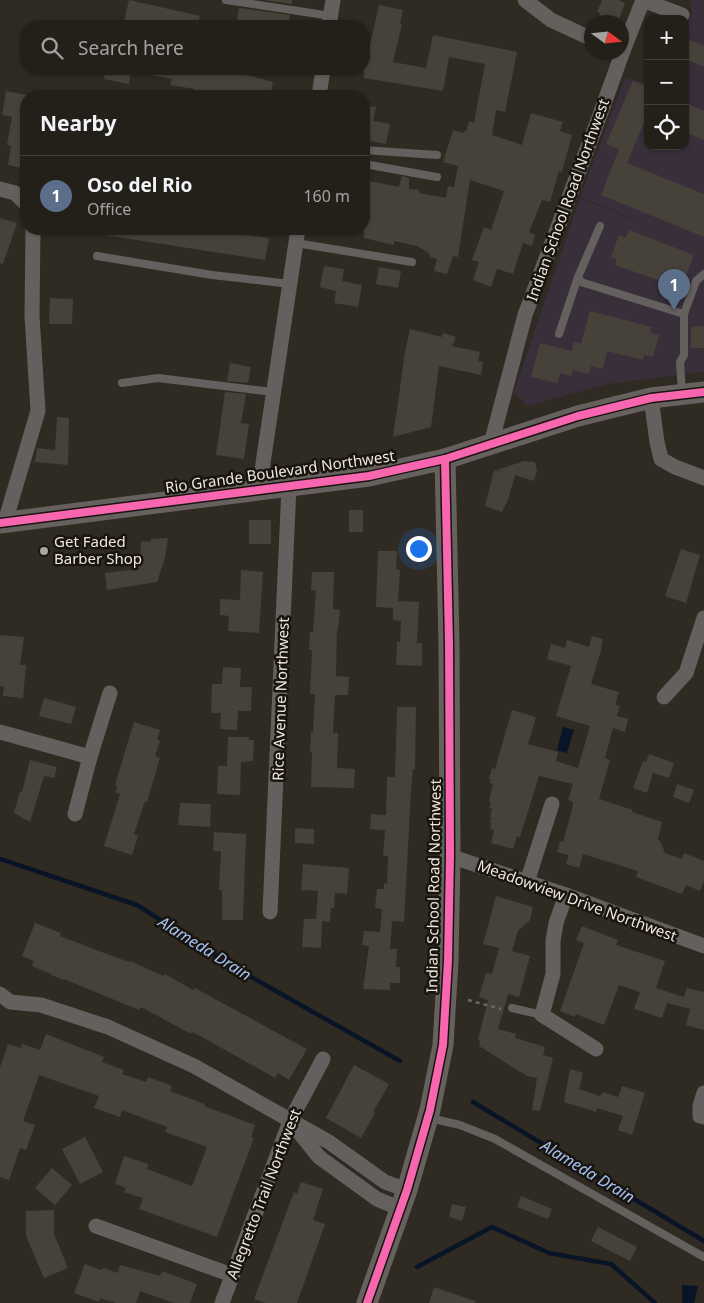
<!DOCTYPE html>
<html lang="en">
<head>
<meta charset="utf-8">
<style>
	body { margin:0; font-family:"Noto Sans",sans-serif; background:#2b2823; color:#f1f3f6 }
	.controls { position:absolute; right:15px; top:15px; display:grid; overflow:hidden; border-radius:10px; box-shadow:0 1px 4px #0004 }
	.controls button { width:45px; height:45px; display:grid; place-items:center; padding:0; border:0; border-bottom:1px solid #403e39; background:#23201a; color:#f1f3f6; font:25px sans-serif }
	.compass { position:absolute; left:584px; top:15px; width:45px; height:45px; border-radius:50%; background:#23201a; box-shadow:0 1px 4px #0004; rotate:105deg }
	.you { position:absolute; left:418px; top:548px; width:18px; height:18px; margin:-12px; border:4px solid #fff; border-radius:50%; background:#1a73e8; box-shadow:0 0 0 8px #1a73e833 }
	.badge { display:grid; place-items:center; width:32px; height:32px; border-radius:50%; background:#aba69d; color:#fff; font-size:16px; font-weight:700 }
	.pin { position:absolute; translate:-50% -41px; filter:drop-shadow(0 1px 2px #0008) }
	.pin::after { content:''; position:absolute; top:26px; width:18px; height:15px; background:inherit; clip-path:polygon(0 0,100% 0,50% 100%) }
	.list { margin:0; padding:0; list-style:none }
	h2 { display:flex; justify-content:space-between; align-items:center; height:65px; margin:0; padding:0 20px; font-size:21px }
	h2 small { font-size:16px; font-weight:400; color:#a3a3a2 }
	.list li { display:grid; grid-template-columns:32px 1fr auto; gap:15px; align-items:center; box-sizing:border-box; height:80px; padding:0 20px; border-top:1px solid #403e39 }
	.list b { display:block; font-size:19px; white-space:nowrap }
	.list p { margin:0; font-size:16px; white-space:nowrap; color:#a3a3a2 }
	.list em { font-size:16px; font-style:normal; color:#a3a3a2 }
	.icon { flex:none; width:28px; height:28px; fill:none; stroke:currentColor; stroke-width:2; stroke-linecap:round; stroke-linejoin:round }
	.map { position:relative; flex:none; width:704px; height:1303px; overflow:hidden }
	.search { position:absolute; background:#23201a; box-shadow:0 1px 4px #0004; left:20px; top:20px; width:350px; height:55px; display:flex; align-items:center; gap:12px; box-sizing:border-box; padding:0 18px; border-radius:20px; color:#a3a3a2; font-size:19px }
	.panel { position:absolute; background:#23201a; box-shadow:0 1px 4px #0004; left:20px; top:90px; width:350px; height:145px; border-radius:20px }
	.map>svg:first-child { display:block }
</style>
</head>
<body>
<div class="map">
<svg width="704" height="1303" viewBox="0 0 704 1303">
	<rect width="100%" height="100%" fill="#2f2a22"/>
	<path fill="#392f3b" d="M580,198L704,248V372L608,384L527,406L514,392Z"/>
	<path fill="#382f3b" d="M692,0H704V248L580,197L625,78L648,84V146H685V30L693,12L690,7Z"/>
	<g fill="#091427">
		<path d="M563,727L574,730L567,753L557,750Z"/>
		<path d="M682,1285L698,1286L694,1303H682Z"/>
	</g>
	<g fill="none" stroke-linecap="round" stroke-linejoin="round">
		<g stroke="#091427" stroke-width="4.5">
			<path d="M0,859L137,905L244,973L400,1061"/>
			<path d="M473,1102L704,1241"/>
			<path d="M417,1267L492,1227L549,1253L611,1264L655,1303"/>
		</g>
	</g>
	<g fill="#474239">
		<path d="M129,0L200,16L197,26H123Z"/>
		<path d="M263,0H292V4Z"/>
		<path d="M602,0H619L625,3L618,22H597L600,13L597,12Z"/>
		<path d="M379,5L403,10L400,24H402L393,62L426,68L433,35L517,52L505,112L496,110L492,135L522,145L531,113L563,122L560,131L572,135L562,172L559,171L550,202L542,200L529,232L535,235L532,246L523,243L513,274L497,269L491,287L473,280L479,262L472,260L484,227L491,230L504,191L470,180L458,257L453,256L447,274L434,271L437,259L430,257L429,253L417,246L394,241V245L364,238V180L399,187L402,176L409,178V189L419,190V193L446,198L448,186L454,187L458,166L443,162L453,130L463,133L464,131L466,132L469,121L474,123L485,64L449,57L443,91L364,78V58H367Z"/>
		<path d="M239,8L290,15L288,26H236Z"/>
		<path d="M688,39L704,46V67L685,59V46Z"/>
		<path d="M105,69H131L129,84L104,79Z"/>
		<path d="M151,69H210L251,76L273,82L270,96H192L194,89L170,85L172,79L150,75Z"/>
		<path d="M633,81L648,87V113L627,163L704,194V237L601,195L619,149L606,144Z"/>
		<path d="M6,91L26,95V169L8,165L11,146L7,145L12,117L2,115Z"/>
		<path d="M685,103L704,111V140L685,132Z"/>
		<path d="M364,105L376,107L373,121L390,124L386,144L364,140Z"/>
		<path d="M0,218L17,223L3,264L0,263Z"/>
		<path d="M105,229H202L269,238L265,260L105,235Z"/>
		<path d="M629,230L694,255L681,288L615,265L617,259L611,257L619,235L626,238Z"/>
		<path d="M324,266L344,269L342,281L362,285L358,307L334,303L336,291L320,287Z"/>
		<path d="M379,267L401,271L398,288L376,284Z"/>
		<path d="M50,298L73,299L72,324H49Z"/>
		<path d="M590,311L652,327L650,333L659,335L653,357L644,355L643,360L607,351L603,369L591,366L589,374L573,370L571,376L560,373L557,383L531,377L540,343L572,351L574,342L581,344Z"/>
		<path d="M704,326V348H691V327Z"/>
		<path d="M410,329L442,337L443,333L456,337L452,346L480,352L478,361L483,362L481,375L439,366L431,427L393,437L405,352Z"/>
		<path d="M230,363L251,367L248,383L227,381Z"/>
		<path d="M225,392L246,394L241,423L249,424L244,459L216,455Z"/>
		<path d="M57,417L69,418L68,465L35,462L37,448L55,450Z"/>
		<path d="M524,461L535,462L537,470L534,481L515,475L508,500L502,512L485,506L494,470L502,472L497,470Z"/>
		<rect x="349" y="510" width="14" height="22"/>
		<rect x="249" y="520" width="22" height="24"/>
		<path d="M168,538L165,558L157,582L107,590L105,573L139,569L141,541L150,542L151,539Z"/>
		<path d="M681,549L700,555L686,603L665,596Z"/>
		<path d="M378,551H397L396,569L400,570L398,601L419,602L417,643H422V666L396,665L397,642H400L401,621L393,620V608L376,607Z"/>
		<path d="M241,570L263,572L259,633L228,631L229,616L220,615V599L240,600Z"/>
		<path d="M312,572H334L333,609L340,610L338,629H337L336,676L349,677L348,695H335L333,733H338L337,768L355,769L354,788L311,787L312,752H310L311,732H313L315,694H310L312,650H309L310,632H313L316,590H311Z"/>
		<path d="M0,635L24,637L20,665H26L23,698L3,696L4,687L0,686Z"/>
		<path d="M592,636L603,639L601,646L602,647L591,684L619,692L615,705L620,706L617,716L628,719L625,732L613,728L605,758L610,760L599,799L633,810L632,812L662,822L658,839L661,843L665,853L682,859L684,853L704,861V881L700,891L686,885L682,894L636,877L638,871L583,854L579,868L566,864L569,855L557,852L560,841L563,842L572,810L573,802L568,800L573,784L539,776L520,837L517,836L513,849L491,843L494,830L490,829L492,823H490L491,818L490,817L492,809L489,808L491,802L489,801L493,784L490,783L491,779H489L492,768L495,769L512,710L536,717L528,744L558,752L556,761L578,768L590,726L556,716L571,666L547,659L551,644L565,648L567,640L589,647Z"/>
		<path d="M223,667L241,668L240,687H252L251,711H238L237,730L220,729L221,713H211L212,684H222Z"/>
		<path d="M44,698L76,707L71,724L39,716Z"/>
		<path d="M397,707H416L415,769H413L411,790L404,922L392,921L390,949H397L396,967H400V983H390V990L363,989L369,946L362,945L364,931L380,932L382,909L375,908L377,889H384V883L387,884L388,856H383L385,830L370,829L371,814L386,815L387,777H395Z"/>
		<path d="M134,722L160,730L157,739L160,741L155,756L160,758L147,802L145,801L134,834L138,836L132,855L104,846L120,794L116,793L117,786L115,785Z"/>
		<path d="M228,737H249V740H254L253,761L241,762L240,795L217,794L218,766H227Z"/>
		<path d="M649,754L674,763L669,778L653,773L647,793L633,788L643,761L646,762Z"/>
		<path d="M30,760L57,767L54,778L44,776L30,822L14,813L20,791L22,792Z"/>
		<path d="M677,784L694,790L689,803L673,797Z"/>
		<path d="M180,803L211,804L210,827L178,825Z"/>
		<path d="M295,828L314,829V844L295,843Z"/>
		<path d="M214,832L246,834L243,920H222V890H219L221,851H213Z"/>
		<path d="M303,864L349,868L347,894L335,893L334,908H331L330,922L322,921L321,948L302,947L304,919H316L318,891L301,890Z"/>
		<path d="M496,896L533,907L530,920L518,931L512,951L530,956L519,997L508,994L498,1029L516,1034L515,1038L545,1047L543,1055L553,1058L540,1111L532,1110L537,1078L527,1076L479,1046L480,1041L478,1040L488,1000L479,997L486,973L492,974L499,948L483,944Z"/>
		<path d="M35,923L61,933L60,936L96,950L129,962L130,961L164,976L165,974L193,990L195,988L307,1049L289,1080L278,1073L275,1078L200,1036L192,1032L191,1034L141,1007L139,1010L64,979V980L51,975V974L32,966L34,961L22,956Z"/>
		<path d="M582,926L618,940L616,945L665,961L656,988L684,997L687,988L704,992V1030L686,1025L690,1009L667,1003L662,1018L634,1009L640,992L619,985L604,1025L576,1014L575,1017L560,1011L584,943L576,940Z"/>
		<path d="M46,1034L104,1057L102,1062L124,1070L122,1074L146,1082L148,1077L172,1086L170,1091L205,1104L204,1106L255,1125L251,1137L254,1138L217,1237L139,1209L143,1198L124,1192L126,1188L115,1184L124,1156L148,1164L147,1169L192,1186L207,1147L165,1132L167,1127L122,1110L120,1117L94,1108L99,1096L39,1075L23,1121L35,1125L26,1150L20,1148L9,1180L0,1177V1067L8,1044L21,1048L22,1044L40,1050Z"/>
		<path d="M354,1065L389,1084L373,1112L375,1113L361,1138L326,1118Z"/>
		<path d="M570,1069L583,1073L579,1089L600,1096L603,1092L618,1097L622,1086L645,1093L632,1135L618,1130L623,1116L597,1108L596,1112L564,1102Z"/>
		<path d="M85,1137L103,1172L80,1184L62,1149Z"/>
		<path d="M52,1168L72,1185L55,1205L35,1188Z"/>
		<path d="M301,1182L323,1189L313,1220L325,1224L297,1303H266L254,1299L294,1192L297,1194Z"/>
		<path d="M521,1196L552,1209L548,1219L517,1207Z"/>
		<path d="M452,1204L466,1207L462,1221L449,1217Z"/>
		<path d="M54,1210V1234L68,1268L44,1278L26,1236V1211Z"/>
		<path d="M598,1227L637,1247L630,1261L591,1241Z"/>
		<path d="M85,1264L100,1270L104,1268L118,1273L120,1265L160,1276L162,1271L197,1284L190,1303H174L140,1291L136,1303H116L100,1298L99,1302L74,1293Z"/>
		<path d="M434,1287L475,1301V1303H429Z"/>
	</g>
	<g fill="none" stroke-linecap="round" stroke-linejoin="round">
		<path stroke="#6b6864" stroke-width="2.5" stroke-dasharray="4 4" stroke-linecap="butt" d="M468,1000L501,1009"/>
		<g stroke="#64605e" stroke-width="8">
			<path d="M226,0L331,16"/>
			<path d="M364,150L437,155"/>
			<path d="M364,164L437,177"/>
			<path d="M600,226L578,277L581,282L684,314"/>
			<path d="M296,243L412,262"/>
			<path d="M97,256L212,275L290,284"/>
			<path d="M559,334L578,277"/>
			<path d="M122,383L158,378L273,392"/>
			<path d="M682,393L680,362L684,355V314L696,281L704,274"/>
			<path d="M512,1008L542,1015"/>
			<path d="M430,1118L460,1125L495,1139L704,1257"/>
		</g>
		<g stroke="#64605e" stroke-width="15">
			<path d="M525,0L551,20L592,39"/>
			<path d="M329,26L333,0"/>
			<path d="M319,96L323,69"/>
			<path d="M0,189L15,193L26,204"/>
			<path d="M651,398L657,442L661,459L675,467L704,478"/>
			<path d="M491,444L525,315L601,112L623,51L643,0L682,15"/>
			<path d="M260,491L263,463L298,229"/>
			<path d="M5,522L38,411L32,316L33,229"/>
			<path d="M664,697L686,673L704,618"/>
			<path d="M0,732L90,757"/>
			<path d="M75,814L90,757L110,693"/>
			<path d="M450,856L566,895L704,946"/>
			<path d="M527,882L552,804"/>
			<path d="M566,895L556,923L553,941V974L542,1015L596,1049"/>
			<path d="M270,912L289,486"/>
			<path d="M0,994L10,1002L41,1005L108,1027L194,1066L329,1142L385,1182L407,1190"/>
			<path d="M704,1093L700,1106V1116L704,1117"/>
			<path d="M295,1127L319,1157L377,1199L401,1209"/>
			<path d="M96,1226L232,1275"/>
			<path d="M222,1303L290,1121L323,1059"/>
		</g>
		<g stroke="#66615e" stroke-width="21">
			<path d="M0,523L369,476L445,459L578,416L651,398L704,392"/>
			<path d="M367,1303L407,1190L430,1110L443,1045L448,961L450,856L449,644L445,459"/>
		</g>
		<g stroke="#19140e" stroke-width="11">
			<g id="cycleway">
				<path d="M0,523L369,476L445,459L578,416L651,398L704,392"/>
				<path d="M367,1303L407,1190L430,1110L443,1045L448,961L450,856L449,644L445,459"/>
			</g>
		</g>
		<use href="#cycleway" stroke="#f766af" stroke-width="8"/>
	</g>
	<circle fill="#aba69d" stroke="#19140e" stroke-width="2" cx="44" cy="551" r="5"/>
	<g text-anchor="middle" stroke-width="5" stroke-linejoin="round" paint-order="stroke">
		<g font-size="15" fill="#eee8df" stroke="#19140e">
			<text transform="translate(568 200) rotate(-70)" y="5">Indian School Road Northwest</text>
			<text transform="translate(280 472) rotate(-8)" y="5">Rio Grande Boulevard Northwest</text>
			<text transform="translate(281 699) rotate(-88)" y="5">Rice Avenue Northwest</text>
			<text transform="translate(434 886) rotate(-89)" y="5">Indian School Road Northwest</text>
			<text transform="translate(577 901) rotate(20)" y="5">Meadowview Drive Northwest</text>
			<text transform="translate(264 1194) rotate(-69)" y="5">Allegretto Trail Northwest</text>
		</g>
		<g font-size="15" fill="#eee8df" stroke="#19140e" text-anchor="start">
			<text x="54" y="547">Get Faded<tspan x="54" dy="17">Barber Shop</tspan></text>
		</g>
		<g font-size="16" font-style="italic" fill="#a3c4f6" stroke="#19140e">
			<text transform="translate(205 948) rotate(32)" y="6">Alameda Drain</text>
			<text transform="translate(588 1171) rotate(31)" y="6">Alameda Drain</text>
		</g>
	</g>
</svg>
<div class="controls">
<button>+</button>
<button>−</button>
<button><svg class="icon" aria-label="locate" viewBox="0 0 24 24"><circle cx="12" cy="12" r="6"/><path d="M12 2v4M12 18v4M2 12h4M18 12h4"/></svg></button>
</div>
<svg class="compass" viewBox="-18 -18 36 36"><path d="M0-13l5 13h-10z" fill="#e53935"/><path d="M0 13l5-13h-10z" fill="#a3a3a2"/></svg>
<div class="you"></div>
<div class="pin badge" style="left:674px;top:310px;background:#5c6f8a">1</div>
<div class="search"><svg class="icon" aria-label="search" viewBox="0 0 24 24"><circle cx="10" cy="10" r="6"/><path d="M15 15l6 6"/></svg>Search here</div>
<section class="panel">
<h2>Nearby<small></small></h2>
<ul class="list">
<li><span class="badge" style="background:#5c6f8a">1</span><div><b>Oso del Rio</b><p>Office</p></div><em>160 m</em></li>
</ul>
</section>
</div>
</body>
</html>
